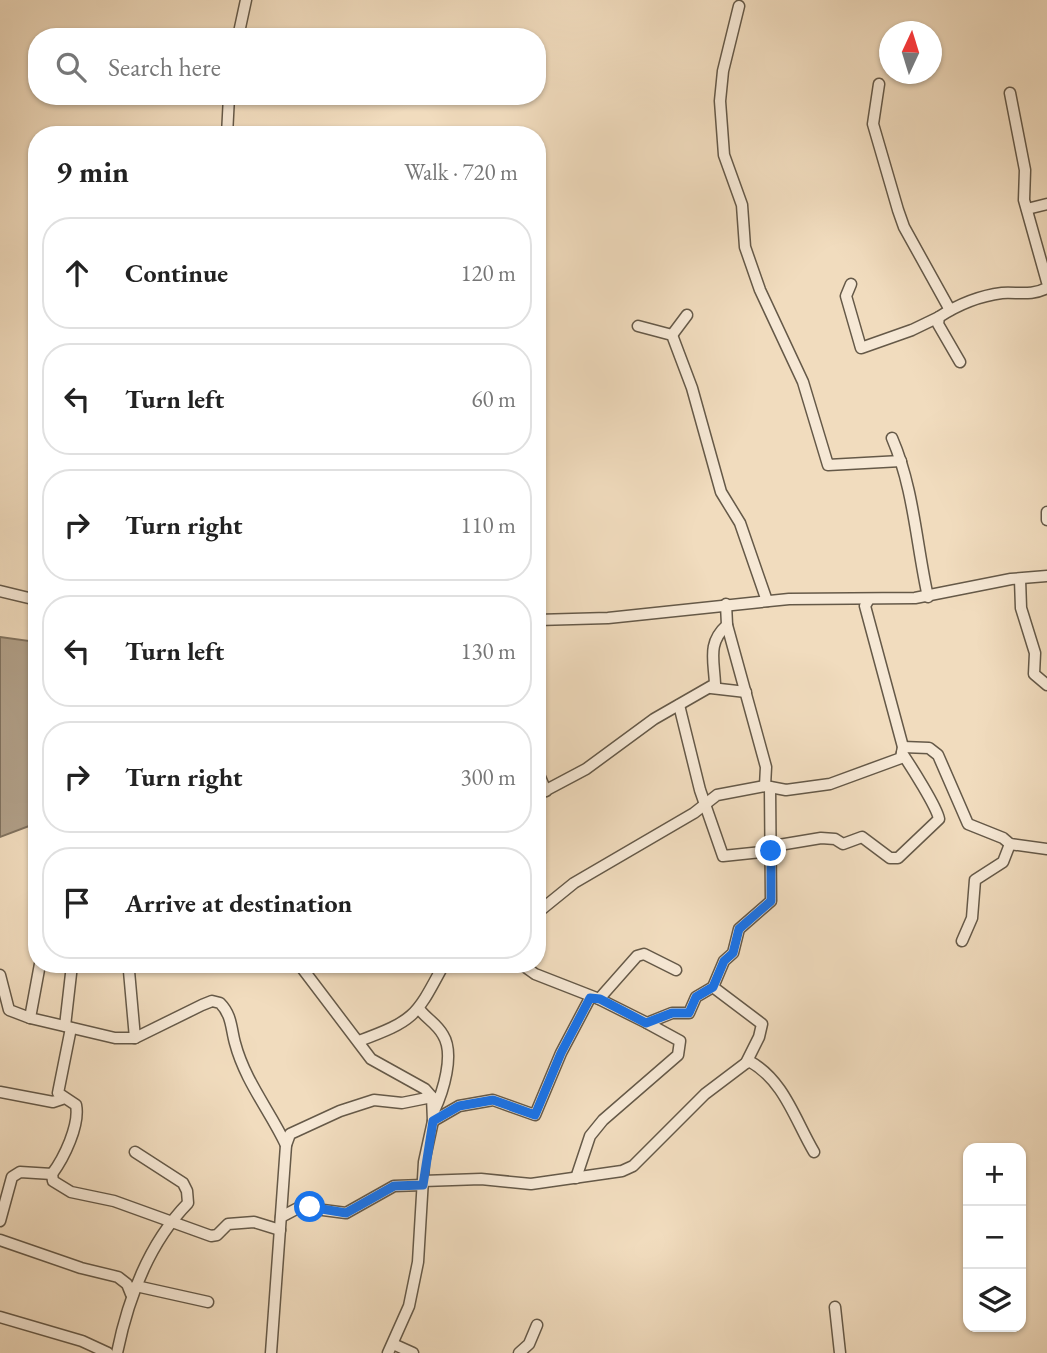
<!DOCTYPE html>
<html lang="en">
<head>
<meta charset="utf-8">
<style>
	body { margin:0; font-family:"EB Garamond",serif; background:#f2f2f2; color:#222 }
	.controls { position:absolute; right:21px; bottom:21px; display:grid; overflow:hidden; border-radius:14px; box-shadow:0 2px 5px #0004 }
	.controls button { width:63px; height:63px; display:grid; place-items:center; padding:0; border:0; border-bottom:2px solid #e0e0e0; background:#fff; color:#222; font:35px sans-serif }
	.compass { position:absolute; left:879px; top:21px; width:63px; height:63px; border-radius:50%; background:#fff; box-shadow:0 2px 5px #0004; rotate:4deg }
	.stop { position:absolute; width:21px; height:21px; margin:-16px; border:5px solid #1a73e8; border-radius:50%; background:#fff }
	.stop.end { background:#1a73e8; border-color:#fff; box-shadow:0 2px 7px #0008 }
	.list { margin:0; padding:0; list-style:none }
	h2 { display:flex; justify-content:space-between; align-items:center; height:91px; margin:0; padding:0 28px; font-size:30px }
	h2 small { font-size:23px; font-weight:400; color:#767676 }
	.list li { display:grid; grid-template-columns:46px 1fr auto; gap:21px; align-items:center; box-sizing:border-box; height:112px; margin:0 14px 14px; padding:0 14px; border:2px solid #e0e0e0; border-radius:28px }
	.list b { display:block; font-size:26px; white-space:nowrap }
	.list em { font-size:23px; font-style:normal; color:#767676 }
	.icon { flex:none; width:38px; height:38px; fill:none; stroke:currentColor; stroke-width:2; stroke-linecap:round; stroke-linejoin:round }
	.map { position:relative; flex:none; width:1047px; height:1353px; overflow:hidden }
	.search { position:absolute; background:#fff; box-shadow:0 2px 5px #0004; left:28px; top:28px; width:518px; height:77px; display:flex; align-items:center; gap:18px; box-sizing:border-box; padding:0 24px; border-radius:28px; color:#767676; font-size:26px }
	.panel { position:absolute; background:#fff; box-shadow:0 2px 5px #0004; left:28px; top:126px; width:518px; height:847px; border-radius:28px }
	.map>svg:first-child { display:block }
</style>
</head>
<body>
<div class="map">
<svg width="1047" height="1353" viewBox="0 0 1047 1353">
	<rect width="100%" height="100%" fill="#f1dcbe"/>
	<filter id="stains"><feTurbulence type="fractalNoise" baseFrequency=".00286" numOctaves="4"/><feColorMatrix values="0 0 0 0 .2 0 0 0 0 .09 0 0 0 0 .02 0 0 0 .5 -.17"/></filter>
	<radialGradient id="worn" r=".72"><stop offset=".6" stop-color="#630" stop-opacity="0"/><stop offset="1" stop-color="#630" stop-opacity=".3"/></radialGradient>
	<path fill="#b1a089" stroke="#80725f" stroke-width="2" d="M0,637L37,642V823L0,837Z"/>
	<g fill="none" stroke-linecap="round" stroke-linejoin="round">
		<g stroke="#655948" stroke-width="13">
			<g id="minor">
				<path d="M739,6L723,71L720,101L724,155L742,205L745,247L760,290L803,382L828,465L901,461"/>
				<path d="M238,37L246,0"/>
				<path d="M879,84L873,124L898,210L904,227L950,310"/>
				<path d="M1010,93L1025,170L1024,200L1047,282"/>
				<path d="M227,135L229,96"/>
				<path d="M1027,209L1047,204"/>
				<path d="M851,284L846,296L861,348L912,330L939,317"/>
				<path d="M638,326L672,335L692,388L721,492L740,523L767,601"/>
				<path d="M672,335L687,315"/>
				<path d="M960,362L938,324L939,317C959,304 978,296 1002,293C1018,292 1032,296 1047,288"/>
				<path d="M892,438C914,489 916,543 928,597"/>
				<path d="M1047,512V520"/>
				<path d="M1020,579L1021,608L1035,653L1034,674L1047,685"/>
				<path d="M0,591L37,600"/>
				<path d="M537,620L608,618L789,599L915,598L1011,579L1047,576"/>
				<path d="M727,625L766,767L765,786"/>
				<path d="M711,688L746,692"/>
				<path d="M679,705L700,790L723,856L771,851L779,845L821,838L835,839L843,844L862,837L890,858H898L939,819C937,807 910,765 902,753"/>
				<path d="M903,747L929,748L938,755L968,824L1003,838L1010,844L1047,849"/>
				<path d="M537,770L546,791"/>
				<path d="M537,795L586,769L654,719L715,684C714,660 707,643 727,625L726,604"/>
				<path d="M537,913L574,883L694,813L717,795L765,786L786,790L830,784L901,758L903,747L865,606L869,599"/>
				<path d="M962,941L972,918L975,880L1003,862L1010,844"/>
				<path d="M40,964L30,1018L115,1038H135L202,1005L212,1001L220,1003C232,1015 231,1029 235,1043C245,1081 270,1111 286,1145"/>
				<path d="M299,964L371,1059L425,1089L432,1097L433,1121L424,1162L418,1262L409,1306L388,1353"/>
				<path d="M521,964L535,974L599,999L647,1023L672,1013H689L696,997L713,987"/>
				<path d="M129,971L135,1038"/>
				<path d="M0,975L9,1010L30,1018"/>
				<path d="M713,987L724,961L733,953L739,929L771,901L770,787"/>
				<path d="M599,999L637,956L644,954L676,970"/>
				<path d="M420,1010C427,1019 437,1024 443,1035C455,1054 443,1092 434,1111"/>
				<path d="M65,1026L72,965"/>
				<path d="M359,1041C416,1020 416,1016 444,964"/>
				<path d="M746,1063L749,1061C784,1080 795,1120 814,1152"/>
				<path d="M0,1092L53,1102L62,1099"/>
				<path d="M433,1121L459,1106L493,1100L535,1115L561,1053L590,998"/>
				<path d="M52,1174L53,1181L71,1192L114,1201L211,1236L217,1235L228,1224L254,1222L280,1230"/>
				<path d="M576,1178L590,1136L603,1120L678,1055L680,1041L647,1023"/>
				<path d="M423,1181L481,1179L531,1184L622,1171L633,1166L705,1094L746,1063L759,1037L762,1024L713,987"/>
				<path d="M281,1217L300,1207L346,1213L394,1186L423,1185"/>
				<path d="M0,1221L12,1177L20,1172L52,1174C64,1158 80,1125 76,1105L58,1093L71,1028"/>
				<path d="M0,1240L81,1268L118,1277L127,1284L131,1294"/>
				<path d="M136,1286L208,1302"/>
				<path d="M835,1307L840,1353"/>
				<path d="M0,1317L82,1341L108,1353"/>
				<path d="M393,1344L413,1353"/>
				<path d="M117,1353C128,1299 148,1244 188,1203L187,1191L183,1183L135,1152"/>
				<path d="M271,1353L286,1145L290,1134L340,1111L374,1100L402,1103L432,1097"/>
				<path d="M519,1353L529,1344L537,1325"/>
			</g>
		</g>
		<use href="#minor" stroke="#f6e8d5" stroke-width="10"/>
	</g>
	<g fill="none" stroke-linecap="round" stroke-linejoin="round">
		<path stroke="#1a73e8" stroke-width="9" d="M310,1207L346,1213L394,1186L423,1185L433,1121L459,1106L493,1100L535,1115L561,1053L590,998L600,999L646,1023L672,1013H689L696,997L713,987L724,961L733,953L739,929L771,901V851"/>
	</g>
	<rect width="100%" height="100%" filter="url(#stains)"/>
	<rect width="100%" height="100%" fill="url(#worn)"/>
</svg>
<div class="controls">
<button>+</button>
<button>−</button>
<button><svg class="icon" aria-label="layers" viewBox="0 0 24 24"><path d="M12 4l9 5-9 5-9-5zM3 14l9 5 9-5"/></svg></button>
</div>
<svg class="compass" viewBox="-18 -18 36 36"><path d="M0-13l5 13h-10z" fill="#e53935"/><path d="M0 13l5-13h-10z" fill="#767676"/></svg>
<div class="stop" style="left:310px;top:1207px"></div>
<div class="stop end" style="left:771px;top:851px"></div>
<div class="search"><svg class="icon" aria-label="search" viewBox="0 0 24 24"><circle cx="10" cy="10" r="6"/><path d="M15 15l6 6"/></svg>Search here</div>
<section class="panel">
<h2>9 min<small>Walk · 720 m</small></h2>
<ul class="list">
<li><svg class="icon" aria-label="ahead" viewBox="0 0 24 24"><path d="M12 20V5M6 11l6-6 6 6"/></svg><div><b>Continue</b></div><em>120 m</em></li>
<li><svg class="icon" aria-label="left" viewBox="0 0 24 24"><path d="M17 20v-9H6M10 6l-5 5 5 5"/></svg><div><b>Turn left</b></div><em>60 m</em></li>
<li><svg class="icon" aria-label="right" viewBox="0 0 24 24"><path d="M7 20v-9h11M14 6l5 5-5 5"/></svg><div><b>Turn right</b></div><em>110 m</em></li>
<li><svg class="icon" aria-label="left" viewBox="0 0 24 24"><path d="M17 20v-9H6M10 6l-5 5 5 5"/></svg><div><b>Turn left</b></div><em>130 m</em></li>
<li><svg class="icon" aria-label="right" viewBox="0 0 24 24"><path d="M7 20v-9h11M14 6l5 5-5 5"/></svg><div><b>Turn right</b></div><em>300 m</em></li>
<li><svg class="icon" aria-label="arrive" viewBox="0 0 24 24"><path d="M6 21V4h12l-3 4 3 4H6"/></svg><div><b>Arrive at destination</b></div></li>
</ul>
</section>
</div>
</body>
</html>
